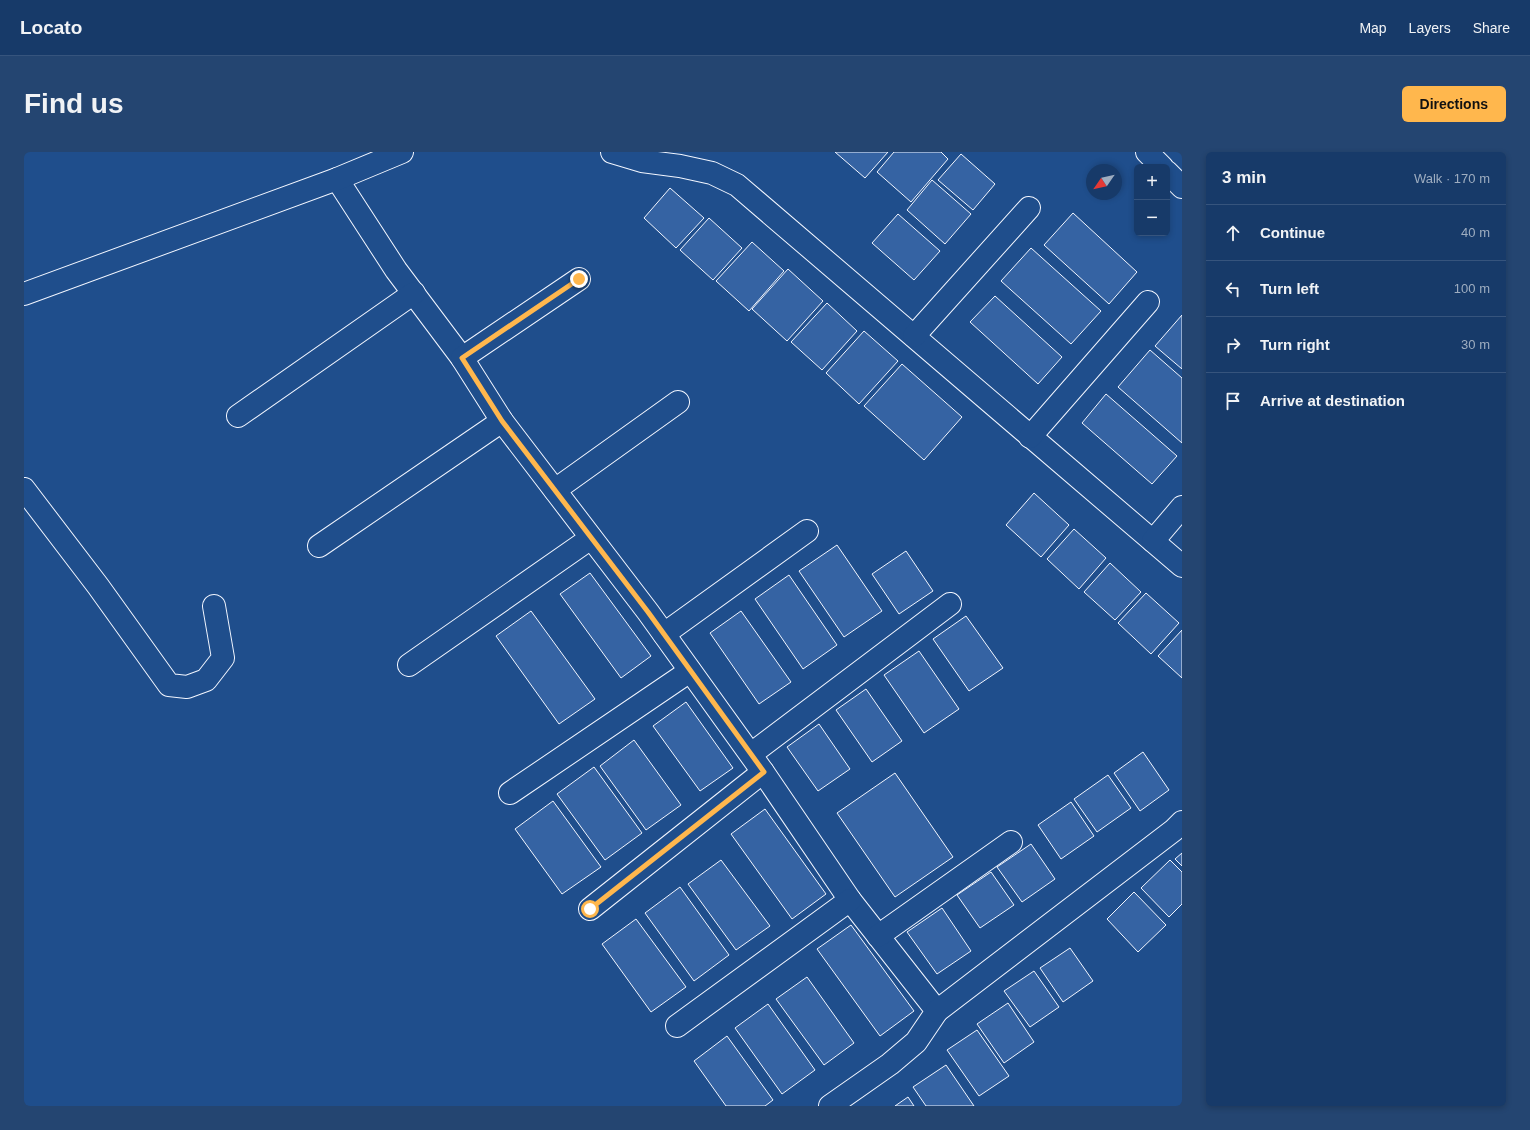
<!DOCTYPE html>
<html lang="en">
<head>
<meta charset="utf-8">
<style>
	body { margin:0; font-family:Helvetica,sans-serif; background:#244571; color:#f1f3f6 }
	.controls { position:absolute; right:12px; top:12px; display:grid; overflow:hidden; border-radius:6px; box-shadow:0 2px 6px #0003 }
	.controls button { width:36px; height:36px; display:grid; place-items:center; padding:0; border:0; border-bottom:1px solid #36547d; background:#173a69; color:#f1f3f6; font:20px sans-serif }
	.compass { position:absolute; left:1062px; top:12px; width:36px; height:36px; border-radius:50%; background:#173a69; box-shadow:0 2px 6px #0003; rotate:236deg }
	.stop { position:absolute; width:12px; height:12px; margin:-9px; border:3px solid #ffb74d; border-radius:50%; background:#fff }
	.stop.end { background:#ffb74d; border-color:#fff; box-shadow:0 1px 4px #0008 }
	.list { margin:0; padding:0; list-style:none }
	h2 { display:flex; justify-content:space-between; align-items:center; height:52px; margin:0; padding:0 16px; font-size:17px }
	h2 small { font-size:13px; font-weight:400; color:#9eadc0 }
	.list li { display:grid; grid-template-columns:26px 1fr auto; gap:12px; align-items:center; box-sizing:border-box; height:56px; padding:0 16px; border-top:1px solid #36547d }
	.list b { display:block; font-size:15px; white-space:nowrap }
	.list em { font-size:13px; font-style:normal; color:#9eadc0 }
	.icon { flex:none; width:22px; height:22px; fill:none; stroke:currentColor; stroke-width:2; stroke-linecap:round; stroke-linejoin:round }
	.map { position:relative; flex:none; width:1158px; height:954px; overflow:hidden; border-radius:6px }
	header { display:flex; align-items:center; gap:24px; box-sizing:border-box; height:56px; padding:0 20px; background:#173a69; border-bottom:1px solid #36547d }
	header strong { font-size:19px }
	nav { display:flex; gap:22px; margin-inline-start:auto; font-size:14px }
	.intro { display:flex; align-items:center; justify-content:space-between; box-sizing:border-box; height:96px; padding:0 24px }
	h1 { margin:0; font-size:28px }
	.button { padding:10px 18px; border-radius:6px; background:#ffb74d; color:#111; font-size:14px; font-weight:700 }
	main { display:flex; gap:24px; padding:0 24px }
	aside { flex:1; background:#173a69; border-radius:6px; box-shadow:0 2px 6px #0003 }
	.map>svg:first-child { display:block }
</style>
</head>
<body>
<header>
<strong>Locato</strong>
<nav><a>Map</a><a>Layers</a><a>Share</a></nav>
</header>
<div class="intro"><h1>Find us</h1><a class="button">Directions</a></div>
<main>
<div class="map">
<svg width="1158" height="954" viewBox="0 0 1158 954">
	<rect width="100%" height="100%" fill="#1f4e8c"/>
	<g fill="#3563a3" stroke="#f2f6ff">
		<path d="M811,0H864L841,26Z"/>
		<path d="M870,0H917L924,7L887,50L853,20Z"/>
		<path d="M937,2L971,32L949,58L914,28Z"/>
		<path d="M908,28L947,62L921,92L883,58Z"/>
		<path d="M646,36L680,66L652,96L620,66Z"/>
		<path d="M1049,61L1113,120L1085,152L1020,93Z"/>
		<path d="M874,62L916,99L890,128L848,91Z"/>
		<path d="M685,66L718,96L689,128L656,98Z"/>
		<path d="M728,90L760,119L725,159L692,129Z"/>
		<path d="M1007,96L1077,159L1047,192L977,129Z"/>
		<path d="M764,117L799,149L763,189L728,157Z"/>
		<path d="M971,144L1038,205L1014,232L946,170Z"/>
		<path d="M803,151L833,179L798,218L767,190Z"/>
		<path d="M1158,163V217L1131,194Z"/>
		<path d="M840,179L874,209L835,252L802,221Z"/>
		<path d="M1126,198L1158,226V291L1094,235Z"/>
		<path d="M878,212L938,265L900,308L840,254Z"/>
		<path d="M1082,242L1153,304L1128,332L1058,271Z"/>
		<path d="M1010,341L1045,373L1017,405L982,373Z"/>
		<path d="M1050,377L1082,406L1055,437L1023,407Z"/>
		<path d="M813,393L858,459L820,485L775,419Z"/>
		<path d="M882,399L909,439L875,462L848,422Z"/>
		<path d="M1086,411L1117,440L1091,468L1060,440Z"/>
		<path d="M566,421L627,504L597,526L536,442Z"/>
		<path d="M765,423L813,493L779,517L731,447Z"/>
		<path d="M1122,441L1155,471L1127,502L1094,471Z"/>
		<path d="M507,459L571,547L535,572L472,484Z"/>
		<path d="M717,459L767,530L735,552L686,481Z"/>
		<path d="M942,464L979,516L945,539L909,487Z"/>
		<path d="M1158,478V526L1134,504Z"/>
		<path d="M895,499L935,557L900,581L860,523Z"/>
		<path d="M842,537L878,589L848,610L812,558Z"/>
		<path d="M662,550L709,616L676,639L629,574Z"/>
		<path d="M795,572L826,617L794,639L763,595Z"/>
		<path d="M610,588L657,653L622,678L576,614Z"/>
		<path d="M1119,600L1145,638L1116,659L1090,621Z"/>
		<path d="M570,615L618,681L581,708L533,642Z"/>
		<path d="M871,621L929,705L871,745L813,661Z"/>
		<path d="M1084,623L1107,656L1073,680L1050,647Z"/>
		<path d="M529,649L577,715L538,742L491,677Z"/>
		<path d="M1047,650L1070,684L1037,707L1014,673Z"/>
		<path d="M741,657L802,742L768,767L707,682Z"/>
		<path d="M1007,692L1031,727L998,750L973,715Z"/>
		<path d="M1158,701V714L1151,707Z"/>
		<path d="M697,708L746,774L712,798L664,732Z"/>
		<path d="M1146,708L1158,720V752L1145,765L1117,736Z"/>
		<path d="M967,720L990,753L956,776L933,743Z"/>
		<path d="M656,735L705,803L670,829L621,761Z"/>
		<path d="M1110,740L1142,773L1114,800L1083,767Z"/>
		<path d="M918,756L947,799L913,822L883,780Z"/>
		<path d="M612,767L662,835L627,860L578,792Z"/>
		<path d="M827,773L890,859L856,884L793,797Z"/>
		<path d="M1046,796L1069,829L1039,850L1016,816Z"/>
		<path d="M1010,819L1035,855L1006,875L980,839Z"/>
		<path d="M783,825L830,891L800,913L752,847Z"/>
		<path d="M984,851L1010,890L980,911L953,872Z"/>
		<path d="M744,852L791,918L758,942L711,876Z"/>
		<path d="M953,878L985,924L955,944L923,898Z"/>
		<path d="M703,884L749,948L741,954H702L670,909Z"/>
		<path d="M922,913L950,954H902L889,935Z"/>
		<path d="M884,945L890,954H871Z"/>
	</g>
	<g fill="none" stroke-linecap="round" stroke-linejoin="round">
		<g stroke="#f2f6ff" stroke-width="24">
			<g id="street">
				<path d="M588,0L618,9L656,14L688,21L713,33L1158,414"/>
				<path d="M313,27L372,118L438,206L478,269L624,460L739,620L826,748L913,859L892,890L866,912L806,954"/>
				<path d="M0,142L313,27L378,0"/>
				<path d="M890,184L1005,56"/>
				<path d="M438,206L555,127"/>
				<path d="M214,264L390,141"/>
				<path d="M1006,285L1124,150"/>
				<path d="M0,337L74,434L145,533L163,535L182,528L199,506L190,454"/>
				<path d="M531,338L654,250"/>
				<path d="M1129,389L1158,355"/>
				<path d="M295,394L478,269"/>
				<path d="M640,482L783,379"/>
				<path d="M385,513L567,386"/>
				<path d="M727,602L926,452"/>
				<path d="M486,641L666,519"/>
				<path d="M566,757L739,620"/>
				<path d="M854,784L987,690"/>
				<path d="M913,859L1150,678L1158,670"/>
				<path d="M653,874L826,748"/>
			</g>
		</g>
		<g stroke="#f2f6ff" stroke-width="24">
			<g id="secondary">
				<path d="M1123,0L1138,15"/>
				<path d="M1143,20L1158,35"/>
			</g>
		</g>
		<use href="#street" stroke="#1f4e8c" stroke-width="22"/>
		<use href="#secondary" stroke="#1f4e8c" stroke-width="22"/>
	</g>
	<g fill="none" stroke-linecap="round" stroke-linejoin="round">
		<path stroke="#ffb74d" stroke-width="5" d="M555,127L438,206L478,269L624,460L740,620L566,757"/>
	</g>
</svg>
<div class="controls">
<button>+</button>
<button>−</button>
</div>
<svg class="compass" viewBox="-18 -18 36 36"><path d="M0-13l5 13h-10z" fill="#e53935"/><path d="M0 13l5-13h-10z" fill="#9eadc0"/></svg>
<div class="stop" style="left:566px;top:757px"></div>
<div class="stop end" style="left:555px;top:127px"></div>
</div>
<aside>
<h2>3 min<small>Walk · 170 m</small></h2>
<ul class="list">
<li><svg class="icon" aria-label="ahead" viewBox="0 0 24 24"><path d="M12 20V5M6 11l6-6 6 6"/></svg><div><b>Continue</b></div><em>40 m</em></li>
<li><svg class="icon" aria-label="left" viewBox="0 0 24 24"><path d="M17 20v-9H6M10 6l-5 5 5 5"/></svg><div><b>Turn left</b></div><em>100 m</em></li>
<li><svg class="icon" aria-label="right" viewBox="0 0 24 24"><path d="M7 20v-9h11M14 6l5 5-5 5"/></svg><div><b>Turn right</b></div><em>30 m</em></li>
<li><svg class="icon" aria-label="arrive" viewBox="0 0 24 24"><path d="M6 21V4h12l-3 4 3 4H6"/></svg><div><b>Arrive at destination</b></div></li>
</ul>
</aside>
</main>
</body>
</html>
